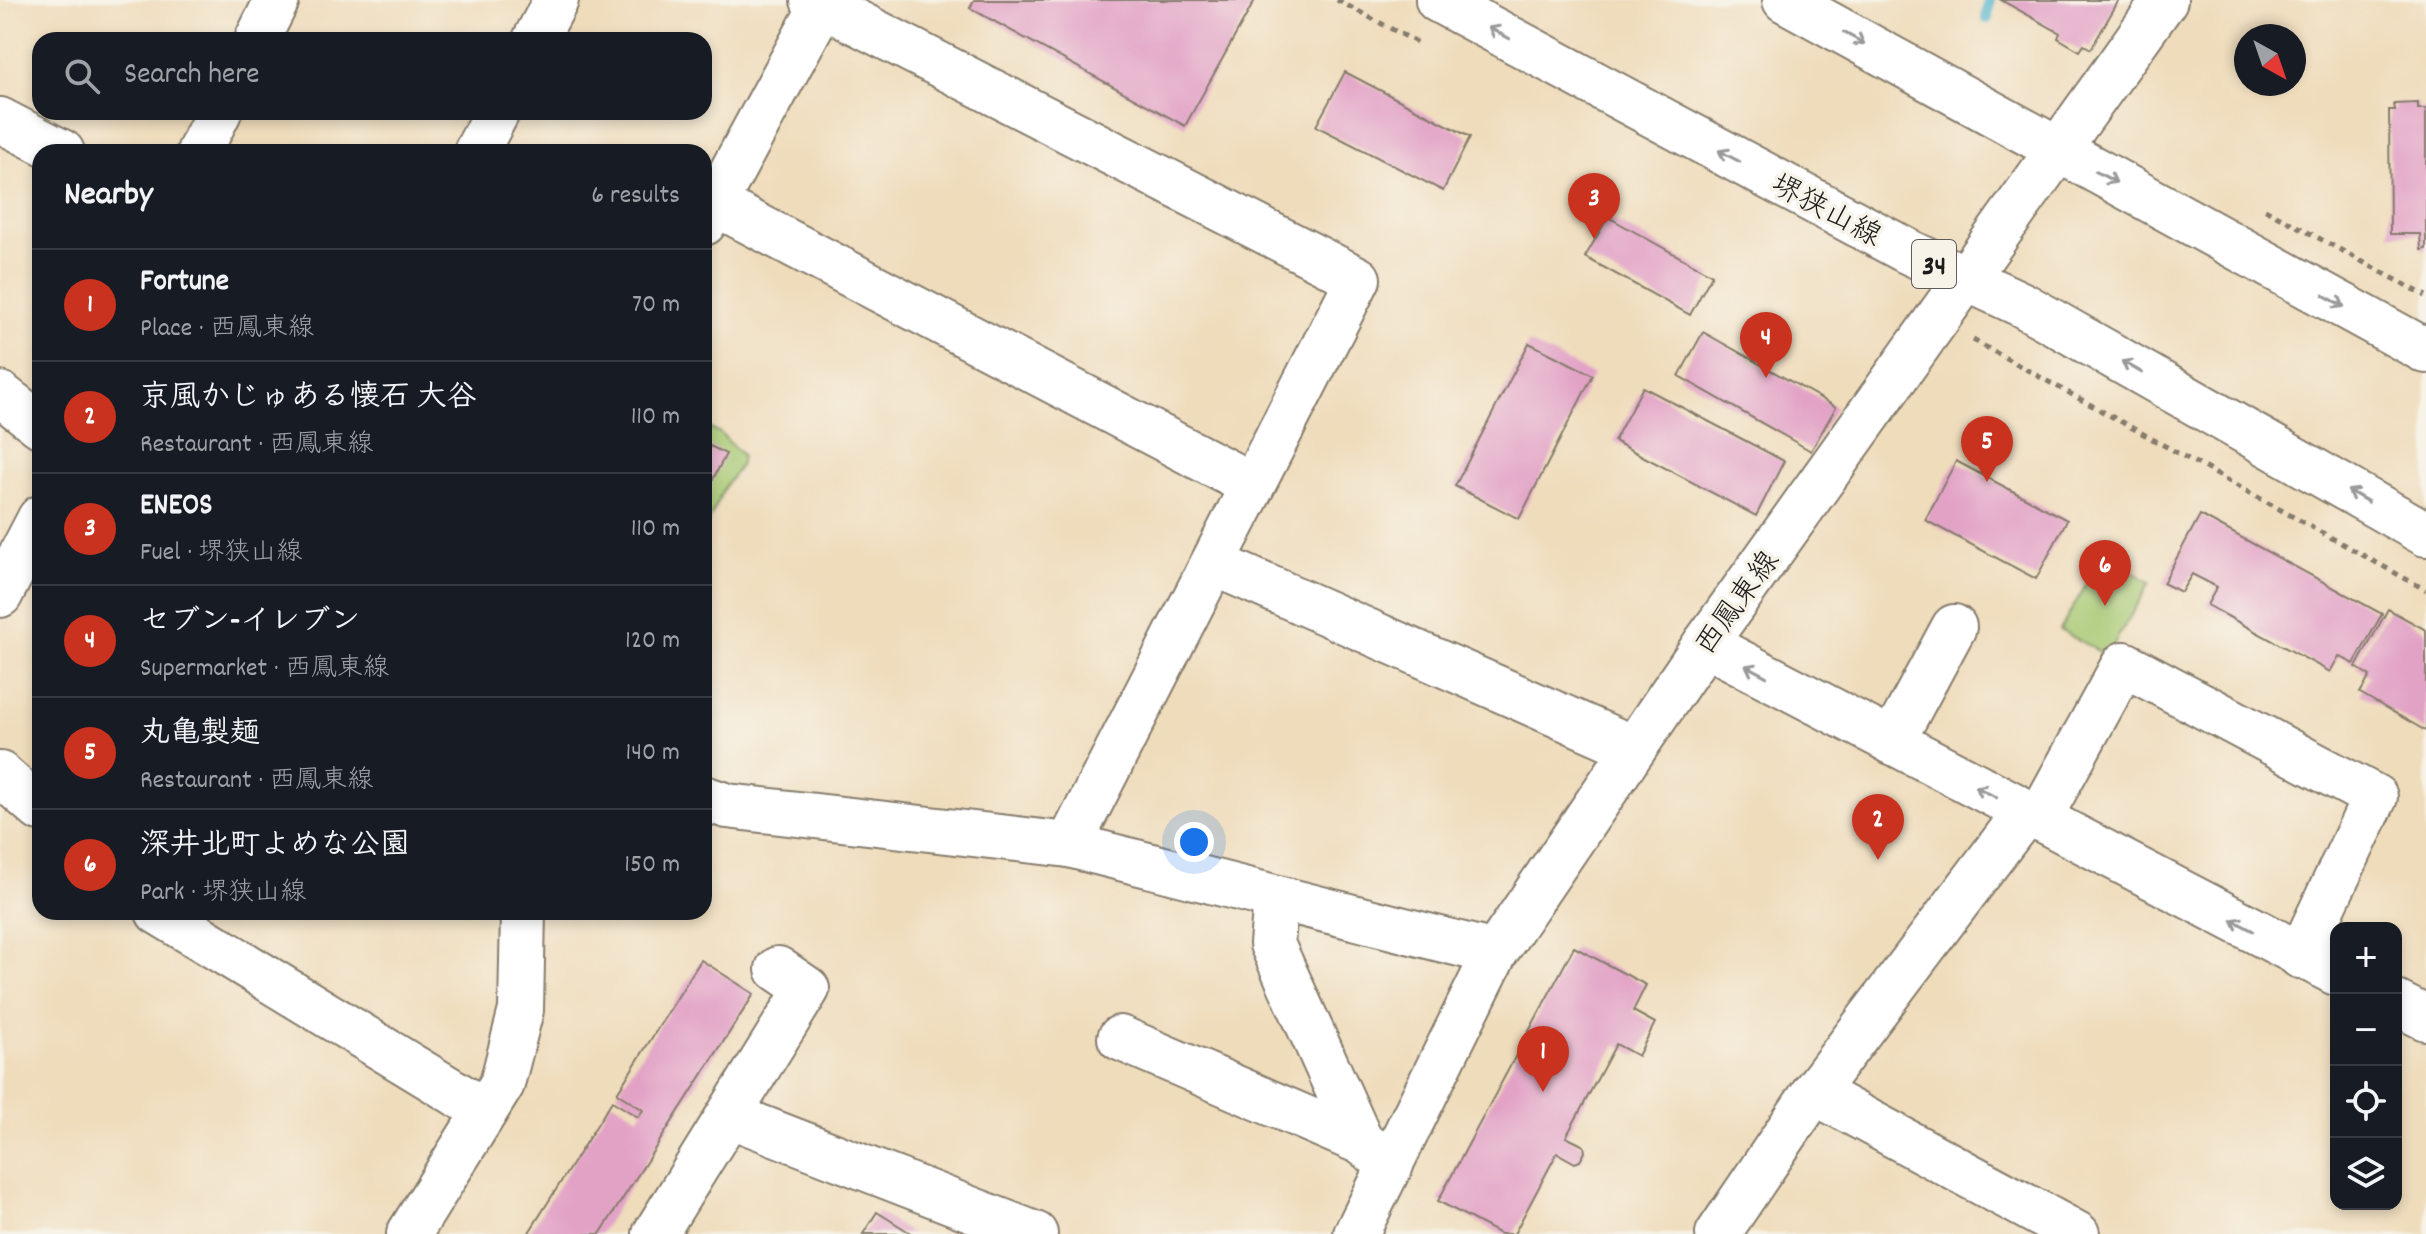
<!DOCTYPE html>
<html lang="en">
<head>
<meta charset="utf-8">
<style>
	body { margin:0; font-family:Dekko,"Klee One",sans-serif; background:#20242c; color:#f1f3f6 }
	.controls { position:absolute; right:24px; bottom:24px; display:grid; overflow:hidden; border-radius:16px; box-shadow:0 4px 12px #0003 }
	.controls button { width:72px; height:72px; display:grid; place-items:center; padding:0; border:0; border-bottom:2px solid #363941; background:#171b24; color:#f1f3f6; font:40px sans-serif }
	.compass { position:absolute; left:2234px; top:24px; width:72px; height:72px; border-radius:50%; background:#171b24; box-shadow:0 4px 12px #0003; rotate:140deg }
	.you { position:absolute; left:1194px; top:842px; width:28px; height:28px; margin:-20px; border:6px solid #fff; border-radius:50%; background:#1a73e8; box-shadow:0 0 0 12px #1a73e833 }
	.badge { display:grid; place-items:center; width:52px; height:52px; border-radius:50%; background:#c8321e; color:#fff; font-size:26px; font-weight:700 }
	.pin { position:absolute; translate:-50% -66px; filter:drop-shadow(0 2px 4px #0008) }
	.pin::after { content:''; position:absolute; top:42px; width:28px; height:24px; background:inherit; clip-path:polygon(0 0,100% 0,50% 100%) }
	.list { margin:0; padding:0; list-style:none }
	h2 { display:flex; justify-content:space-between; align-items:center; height:104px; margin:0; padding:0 32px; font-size:34px }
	h2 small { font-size:26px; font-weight:400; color:#9ea1a6 }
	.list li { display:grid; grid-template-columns:52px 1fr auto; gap:24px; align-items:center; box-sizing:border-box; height:112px; padding:0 32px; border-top:2px solid #363941 }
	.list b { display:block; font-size:30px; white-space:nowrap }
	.list p { margin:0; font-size:26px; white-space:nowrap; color:#9ea1a6 }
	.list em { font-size:26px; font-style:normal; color:#9ea1a6 }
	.icon { flex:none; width:44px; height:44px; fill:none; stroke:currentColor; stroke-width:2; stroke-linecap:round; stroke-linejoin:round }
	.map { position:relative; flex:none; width:2426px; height:1234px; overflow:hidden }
	.search { position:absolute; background:#171b24; box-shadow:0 4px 12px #0003; left:32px; top:32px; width:680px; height:88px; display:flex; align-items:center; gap:20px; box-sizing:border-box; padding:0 28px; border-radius:24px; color:#9ea1a6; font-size:30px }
	.panel { position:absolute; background:#171b24; box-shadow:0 4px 12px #0003; left:32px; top:144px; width:680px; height:776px; border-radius:24px }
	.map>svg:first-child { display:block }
</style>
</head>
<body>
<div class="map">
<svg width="2426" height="1234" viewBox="0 0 2426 1234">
	<rect width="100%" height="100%" fill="#f7f3e8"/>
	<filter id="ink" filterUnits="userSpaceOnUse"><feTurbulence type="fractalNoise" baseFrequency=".0125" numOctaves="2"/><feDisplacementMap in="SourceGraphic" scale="16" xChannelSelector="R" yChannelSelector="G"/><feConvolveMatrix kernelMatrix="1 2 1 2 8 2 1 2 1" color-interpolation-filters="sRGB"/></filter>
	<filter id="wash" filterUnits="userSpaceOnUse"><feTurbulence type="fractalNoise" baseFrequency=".006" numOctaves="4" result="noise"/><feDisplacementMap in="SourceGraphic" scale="32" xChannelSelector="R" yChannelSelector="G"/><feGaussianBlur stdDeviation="1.8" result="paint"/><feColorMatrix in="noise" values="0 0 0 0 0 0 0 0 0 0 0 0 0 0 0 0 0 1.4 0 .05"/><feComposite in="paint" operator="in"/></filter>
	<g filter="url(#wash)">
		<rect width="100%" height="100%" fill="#efdcbb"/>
		<g fill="#a6c871" stroke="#617246" stroke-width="2">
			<path d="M704,426L720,433L742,455L740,466L725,486L704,531Z"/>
			<path d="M2103,555L2150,582L2107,656L2060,630Z"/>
		</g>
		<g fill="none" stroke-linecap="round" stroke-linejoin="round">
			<path stroke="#4fb3ce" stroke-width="12" d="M1987,18L1989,0"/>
		</g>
		<g id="blocks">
			<g fill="#e2a2c6">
				<path d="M974,0H1255L1185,126L970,8Z"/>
				<path d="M2001,0H2119L2091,49L2084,45L2080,51L2058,38L2060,33Z"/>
				<path d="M1345,72L1470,137L1443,191L1316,126Z"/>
				<path d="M2418,103V109H2426V249L2421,250L2420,234H2390L2389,110H2395L2394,104Z"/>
				<path d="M1608,217L1712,275L1690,315L1585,257Z"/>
				<path d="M1703,332L1836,407L1811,451L1679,376Z"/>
				<path d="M1529,343L1593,375L1519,519L1455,486Z"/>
				<path d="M1643,387L1784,461L1756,516L1614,441Z"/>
				<path d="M710,446L726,454L709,487L704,484V458Z"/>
				<path d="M1956,461L2067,520L2036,579L1925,520Z"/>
				<path d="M2200,515L2382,614L2354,664L2339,656L2330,672L2207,605L2217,587L2192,574L2181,592L2163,583Z"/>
				<path d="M2388,609L2426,630V731L2360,693L2370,676L2356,667Z"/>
				<path d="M1574,947L1646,985L1633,1011L1655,1023L1638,1056L1616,1044L1566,1137L1584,1146L1585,1152L1580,1161L1575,1163L1557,1153L1514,1234H1500L1438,1201Z"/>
				<path d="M701,960L754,994L600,1234H528L612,1101L638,1117L643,1110L617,1093Z"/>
				<path d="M877,1212L912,1234H863Z"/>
			</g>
		</g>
	</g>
	<g filter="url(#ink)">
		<use href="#blocks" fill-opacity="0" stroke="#867c6c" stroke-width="2"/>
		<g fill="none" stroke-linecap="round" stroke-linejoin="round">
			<g stroke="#867c6c" stroke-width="48">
				<g id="minor">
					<path d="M813,0L1358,279L1069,845"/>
					<path d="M257,40L277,0"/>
					<path d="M535,40L556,0"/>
					<path d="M0,120L62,152"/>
					<path d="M199,152L219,112"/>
					<path d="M476,152L497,112"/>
					<path d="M714,203L1252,485"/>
					<path d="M704,223L825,0"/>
					<path d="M0,394L40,425"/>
					<path d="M1213,563L1633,748"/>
					<path d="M0,595L40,518"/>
					<path d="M1705,644L2336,973"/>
					<path d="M1892,742L1954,627"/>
					<path d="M0,774L40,809"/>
					<path d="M704,798L727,806L1069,845L1495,953"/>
					<path d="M2039,819L2124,664L2375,797L2300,956"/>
					<path d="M1276,899L1272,944L1361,1142"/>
					<path d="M158,912L485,1111"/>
					<path d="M2396,1003L2426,1018"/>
					<path d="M1120,1038L1361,1142L1391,1165"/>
					<path d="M1814,1092L2077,1234"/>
					<path d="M731,1116L1035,1234"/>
					<path d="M409,1234L502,1084L521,1010L523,912"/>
					<path d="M655,1234L807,989L778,969"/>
					<path d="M1718,1234L1814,1092L2025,813"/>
				</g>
			</g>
			<g stroke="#867c6c" stroke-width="48">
				<g id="major">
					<path d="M1438,0L1909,252L2023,305L2426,534"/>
					<path d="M1785,0L2426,351"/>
					<path d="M1356,1234L1495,953L1705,644L2165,0"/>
				</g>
			</g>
			<g stroke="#867c6c" stroke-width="5" stroke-dasharray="6 6" stroke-linecap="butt">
				<path d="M1337,0L1418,43"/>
				<path d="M2265,209L2426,296"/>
				<path d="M1973,340L2426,590"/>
			</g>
			<use href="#minor" stroke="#fff" stroke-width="44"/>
			<use href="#major" stroke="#fff" stroke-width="44"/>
		</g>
		<defs><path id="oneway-shaft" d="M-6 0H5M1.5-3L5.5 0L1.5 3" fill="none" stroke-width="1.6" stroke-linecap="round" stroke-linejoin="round" transform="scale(2)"/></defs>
		<g stroke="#999">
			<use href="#oneway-shaft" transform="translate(1499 33) rotate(-152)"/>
			<use href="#oneway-shaft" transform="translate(1854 38) rotate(29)"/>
			<use href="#oneway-shaft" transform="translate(1729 156) rotate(-152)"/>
			<use href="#oneway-shaft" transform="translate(2106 177) rotate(28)"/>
			<use href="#oneway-shaft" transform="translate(2334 301) rotate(29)"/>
			<use href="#oneway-shaft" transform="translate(2132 367) rotate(-150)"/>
			<use href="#oneway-shaft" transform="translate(2358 496) rotate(-150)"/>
			<use href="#oneway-shaft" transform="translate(1756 671) rotate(-152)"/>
			<use href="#oneway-shaft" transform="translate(1986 792) rotate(-152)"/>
			<use href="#oneway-shaft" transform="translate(2242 925) rotate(-152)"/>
		</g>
	</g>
	<g text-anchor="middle" stroke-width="7" stroke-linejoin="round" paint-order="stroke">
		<rect fill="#f7f3e8" stroke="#5e5c59" stroke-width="2" x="1912" y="240" width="44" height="48" rx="6"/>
		<g font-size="28" font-weight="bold" fill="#1c1c1c">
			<text x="1934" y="274">34</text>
		</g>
		<g font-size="30" fill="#1c1c1c" stroke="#f7f3e8">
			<text transform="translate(1827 209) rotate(28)" y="10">堺狭山線</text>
			<text transform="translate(1736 602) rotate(-54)" y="10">西鳳東線</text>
		</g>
	</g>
</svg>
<div class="controls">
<button>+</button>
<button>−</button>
<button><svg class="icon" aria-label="locate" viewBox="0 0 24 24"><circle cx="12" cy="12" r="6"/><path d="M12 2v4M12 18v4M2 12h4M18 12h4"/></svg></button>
<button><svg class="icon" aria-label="layers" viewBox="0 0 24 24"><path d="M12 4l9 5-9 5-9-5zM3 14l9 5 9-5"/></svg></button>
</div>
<svg class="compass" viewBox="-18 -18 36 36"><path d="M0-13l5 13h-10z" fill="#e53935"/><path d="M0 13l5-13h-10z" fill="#9ea1a6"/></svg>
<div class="you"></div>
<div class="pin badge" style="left:1543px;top:1092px">1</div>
<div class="pin badge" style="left:1878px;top:860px">2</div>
<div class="pin badge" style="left:1594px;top:239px">3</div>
<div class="pin badge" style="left:1766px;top:378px">4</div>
<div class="pin badge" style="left:1987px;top:482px">5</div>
<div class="pin badge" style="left:2105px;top:606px">6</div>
<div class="search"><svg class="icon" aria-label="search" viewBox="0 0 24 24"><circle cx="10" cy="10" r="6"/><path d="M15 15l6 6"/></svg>Search here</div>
<section class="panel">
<h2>Nearby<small>6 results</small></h2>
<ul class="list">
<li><span class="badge">1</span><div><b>Fortune</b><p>Place · 西鳳東線</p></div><em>70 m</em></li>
<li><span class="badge">2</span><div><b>京風かじゅある懐石 大谷</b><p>Restaurant · 西鳳東線</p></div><em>110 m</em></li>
<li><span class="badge">3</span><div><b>ENEOS</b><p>Fuel · 堺狭山線</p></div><em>110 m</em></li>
<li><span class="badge">4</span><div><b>セブン-イレブン</b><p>Supermarket · 西鳳東線</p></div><em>120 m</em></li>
<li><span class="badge">5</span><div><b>丸亀製麺</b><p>Restaurant · 西鳳東線</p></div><em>140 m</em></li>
<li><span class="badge">6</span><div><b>深井北町よめな公園</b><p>Park · 堺狭山線</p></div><em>150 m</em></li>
</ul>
</section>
</div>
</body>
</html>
